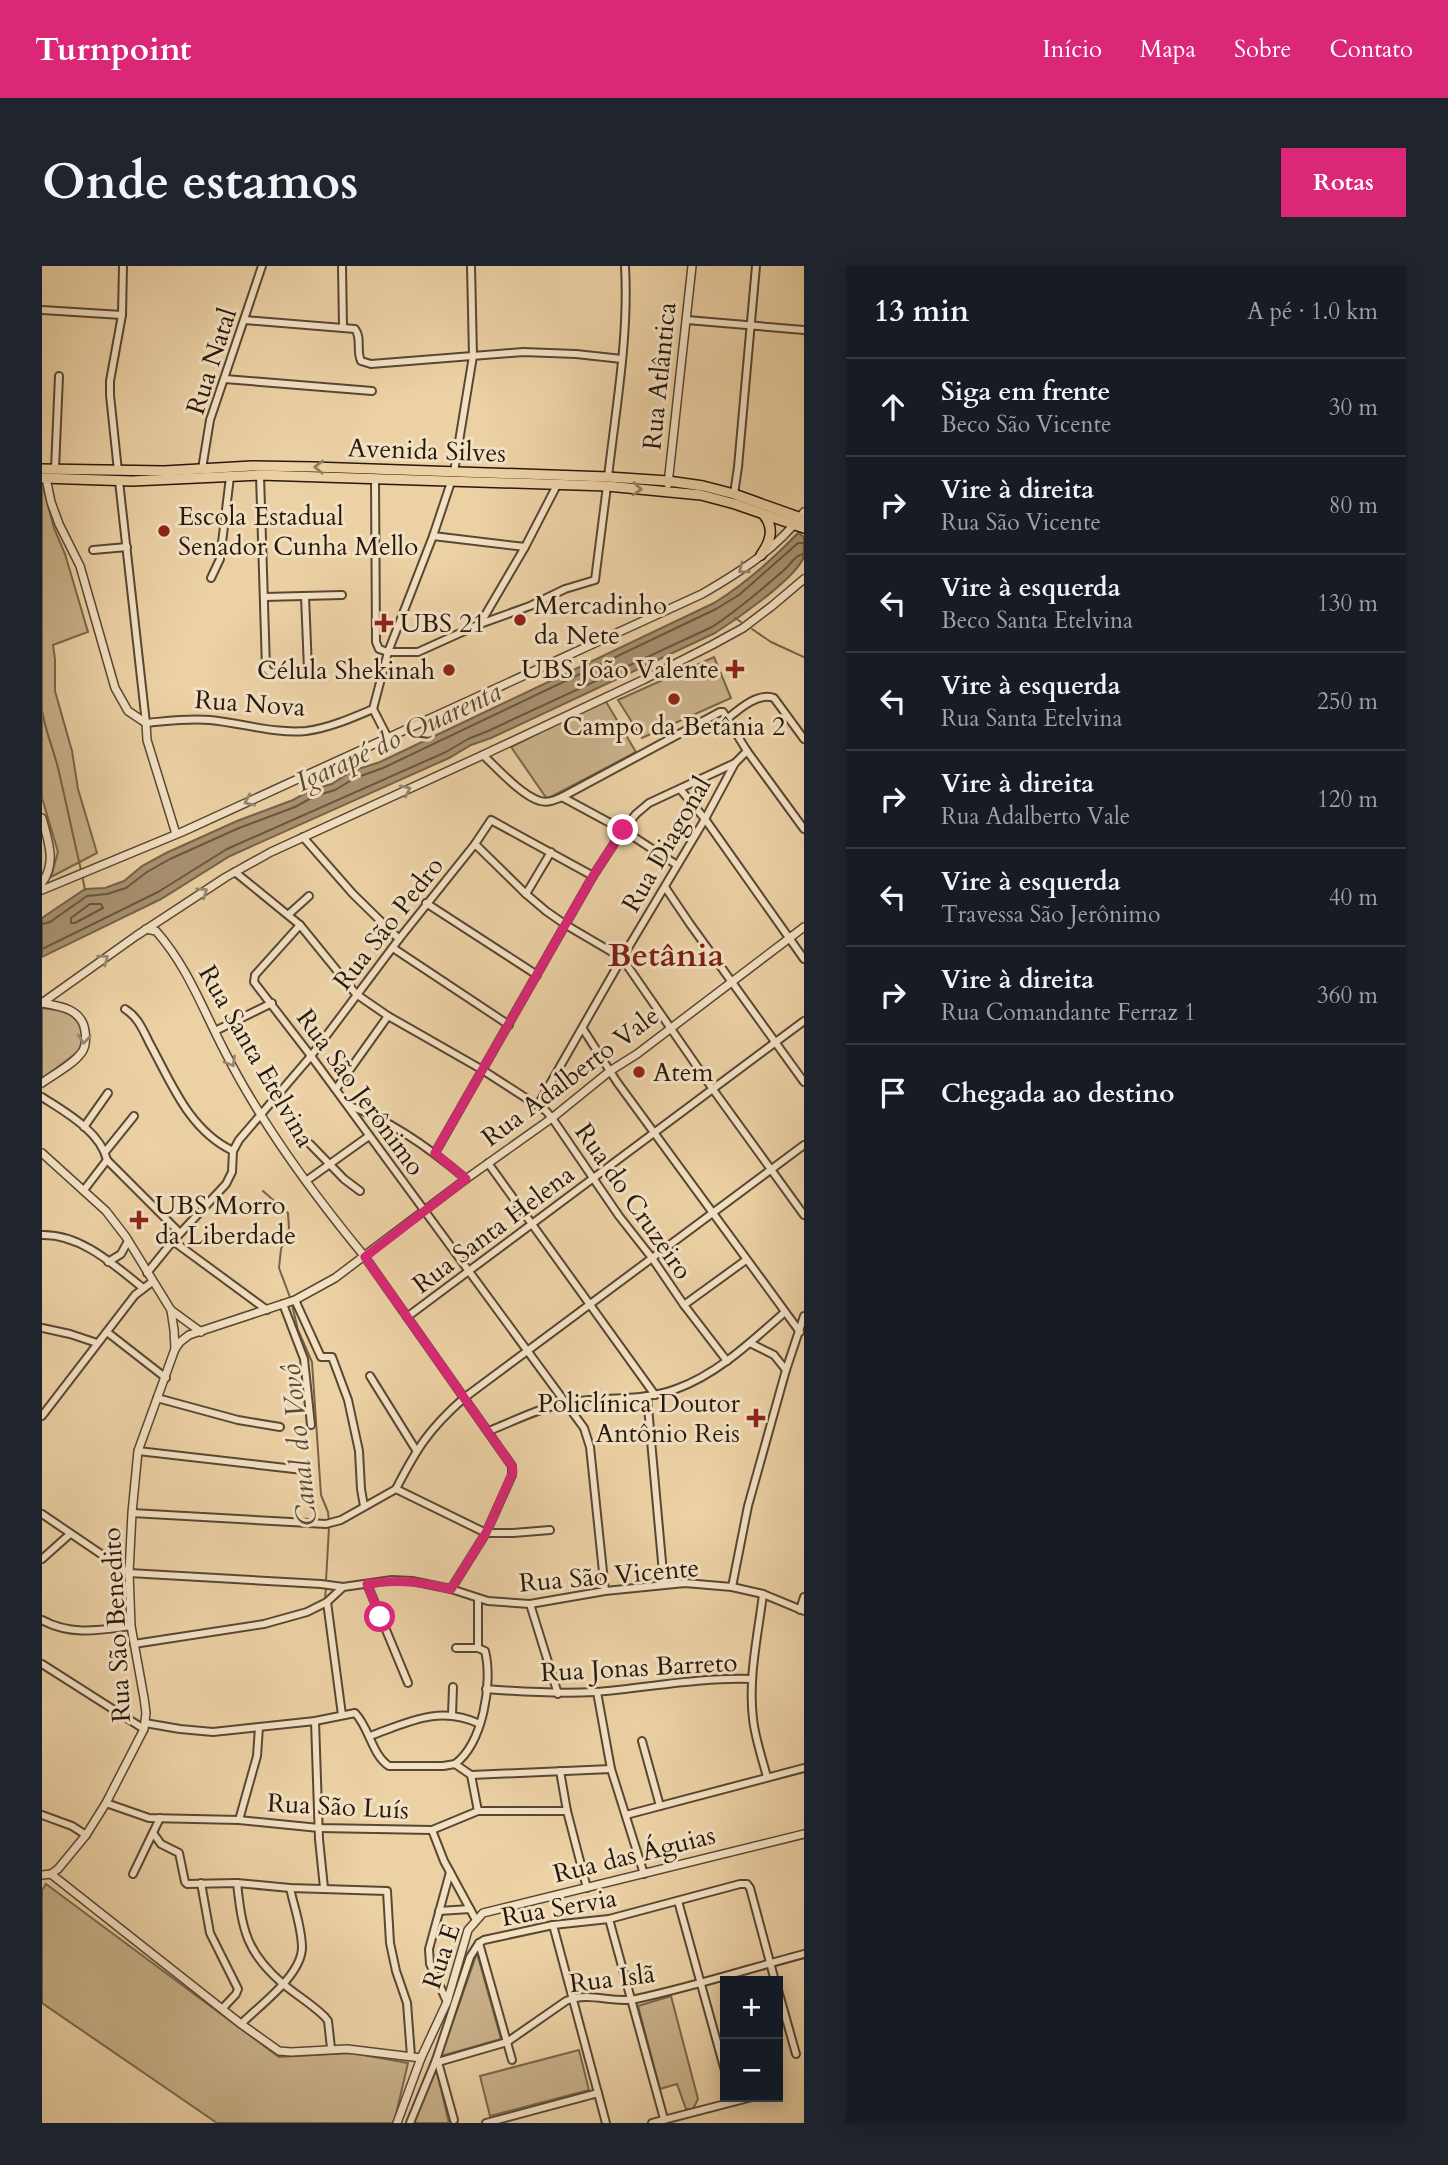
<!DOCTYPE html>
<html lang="pt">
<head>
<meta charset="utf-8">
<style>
	body { margin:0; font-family:Cardo,serif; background:#20242c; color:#f1f3f6 }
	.controls { position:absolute; right:21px; bottom:21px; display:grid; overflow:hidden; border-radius:0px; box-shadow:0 4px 18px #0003 }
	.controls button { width:63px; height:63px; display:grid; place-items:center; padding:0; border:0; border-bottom:2px solid #363941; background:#171b24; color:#f1f3f6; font:35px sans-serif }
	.stop { position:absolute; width:21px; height:21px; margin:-16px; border:5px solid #db2777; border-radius:50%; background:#fff }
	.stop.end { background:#db2777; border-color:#fff; box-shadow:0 2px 7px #0008 }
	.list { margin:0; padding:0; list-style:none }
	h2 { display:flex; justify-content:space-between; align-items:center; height:91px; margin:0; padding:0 28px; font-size:30px }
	h2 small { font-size:23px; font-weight:400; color:#9ea1a6 }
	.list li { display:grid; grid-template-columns:46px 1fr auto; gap:21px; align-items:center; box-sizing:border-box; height:98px; padding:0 28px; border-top:2px solid #363941 }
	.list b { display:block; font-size:26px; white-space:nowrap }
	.list p { margin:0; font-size:23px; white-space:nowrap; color:#9ea1a6 }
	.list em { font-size:23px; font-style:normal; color:#9ea1a6 }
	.icon { flex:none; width:38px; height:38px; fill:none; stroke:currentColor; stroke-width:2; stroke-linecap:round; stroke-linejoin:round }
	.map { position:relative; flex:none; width:762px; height:1857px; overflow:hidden; border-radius:0px }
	header { display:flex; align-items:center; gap:42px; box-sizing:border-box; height:98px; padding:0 35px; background:#db2777; color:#fff }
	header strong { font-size:33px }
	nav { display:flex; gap:38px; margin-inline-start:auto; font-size:24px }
	.intro { display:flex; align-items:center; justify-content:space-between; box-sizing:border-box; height:168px; padding:0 42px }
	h1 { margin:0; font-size:49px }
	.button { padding:18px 32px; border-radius:0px; background:#db2777; color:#fff; font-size:24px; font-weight:700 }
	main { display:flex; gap:42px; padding:0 42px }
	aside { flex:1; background:#171b24; border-radius:0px; box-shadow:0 4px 18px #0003 }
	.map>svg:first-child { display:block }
</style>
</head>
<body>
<header>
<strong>Turnpoint</strong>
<nav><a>Início</a><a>Mapa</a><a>Sobre</a><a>Contato</a></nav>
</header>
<div class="intro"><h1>Onde estamos</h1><a class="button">Rotas</a></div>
<main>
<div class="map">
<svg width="762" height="1857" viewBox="0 0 762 1857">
	<rect width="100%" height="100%" fill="#ecd1a5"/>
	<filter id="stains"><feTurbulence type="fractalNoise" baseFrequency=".00286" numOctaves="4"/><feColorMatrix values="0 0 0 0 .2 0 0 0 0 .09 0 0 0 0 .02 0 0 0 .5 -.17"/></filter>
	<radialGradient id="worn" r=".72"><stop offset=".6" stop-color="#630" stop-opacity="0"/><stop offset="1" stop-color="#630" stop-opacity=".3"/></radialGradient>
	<g fill="#cab28b" stroke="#78664c" stroke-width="2">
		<path d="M0,217L12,262L23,288L46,366L11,379L13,393V425L30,485L36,523L55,587L9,611L16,586L0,532Z"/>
		<path d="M672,391L689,432L600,472L576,434Z"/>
		<path d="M563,434L594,486L505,533L469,481Z"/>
		<path d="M0,742L23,745L38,756L42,769L37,785L0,813Z"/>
		<path d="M4,1618L237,1791L310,1787L366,1797L352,1857H175L0,1737V1624Z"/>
		<path d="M435,1687L459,1773L399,1790Z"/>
		<path d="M629,1730L656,1833L651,1843H644L635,1818L618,1823L596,1740Z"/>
		<path d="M537,1784L547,1824L448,1850L438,1810Z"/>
		<path d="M394,1802L407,1857H369Z"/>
	</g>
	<path fill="#a99271" stroke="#756249" stroke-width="2" d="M756,267L762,271C762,278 762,287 761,293C750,315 695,353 673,367L449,472L429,479L407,492L188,590L119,633L0,691V652L43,623L63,622L82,615L100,600L124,587L195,555L251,534L271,523L290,518L310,505L338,496L672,337C703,318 730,294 756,267Z"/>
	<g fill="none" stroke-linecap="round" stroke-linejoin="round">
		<g stroke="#68563e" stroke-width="2">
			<path d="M48,638H59L61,642L33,657H29V652Z"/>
			<path d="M0,658L8,656L45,630L65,628L84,622L105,606L128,593L197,562L253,541L273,530L293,524L313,512L341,502L674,343L697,329L756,277H762"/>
			<path d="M0,683L116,626L185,583L404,486L426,473L446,465L670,361C696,344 718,325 741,305C749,299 752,289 762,288"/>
		</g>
		<g stroke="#756249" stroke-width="2">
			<path d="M693,352L699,356"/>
			<path d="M710,363L729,376L762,391"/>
			<path d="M0,444C3,464 11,482 16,502C24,536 31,570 39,604"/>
			<path d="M40,609L43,624"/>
			<path d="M221,925L246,947L247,962L239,983L237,1002L249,1034"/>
			<path d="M250,1039L256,1064L270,1096L279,1229L286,1246L287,1256"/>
			<path d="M284,1315L287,1261"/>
			<path d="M283,1333L284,1321"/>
		</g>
		<g stroke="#584732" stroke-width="10">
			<g id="minor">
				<path d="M300,0L301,61"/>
				<path d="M0,44L80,49"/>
				<path d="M203,54L313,63C320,72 314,85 319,95L329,98L481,86L534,88L580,93"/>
				<path d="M645,54L762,64"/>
				<path d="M183,113L330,125"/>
				<path d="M13,203L17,110"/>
				<path d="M160,203L168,154L220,0"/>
				<path d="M76,205L68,129V115L80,49L81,0"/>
				<path d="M412,206L431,90L429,0"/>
				<path d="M218,209L224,402L227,406L261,408L266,403L263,330"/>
				<path d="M566,211C574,141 587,70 583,0"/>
				<path d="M333,212L334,376L337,383L346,386H376L438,358L488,340L523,323L553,314L565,220"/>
				<path d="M77,215L104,457C126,455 147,452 168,454C200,457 233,468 264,465C287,462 310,452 331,443L346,386L391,270L409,216"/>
				<path d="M692,228L696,201L714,0"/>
				<path d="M391,270L483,281"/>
				<path d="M51,284L85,281"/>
				<path d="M169,312L178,293L188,211"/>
				<path d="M222,331L300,329"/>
				<path d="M438,358L483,281L515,219"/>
				<path d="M331,443L346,472"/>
				<path d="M685,453C697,443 716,426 732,432L762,473"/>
				<path d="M441,489C456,503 479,529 498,535C506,537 513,534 520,531L678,446H681L705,485L762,563"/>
				<path d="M638,523L663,553L762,693"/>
				<path d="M520,531L581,564L635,599"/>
				<path d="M261,571L311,628L357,673"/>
				<path d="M433,578L484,628L504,645L524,659L580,692L670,822L762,949"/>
				<path d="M193,606L258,659L314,728L346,750L439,803L504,845L510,852L577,950L610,992L642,1039L685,1095"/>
				<path d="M623,621L648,658L762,816"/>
				<path d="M484,628L509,586"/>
				<path d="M384,637L495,709"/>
				<path d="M247,648L267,630"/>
				<path d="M258,659L213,709L212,716L269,790L542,1162L548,1181L563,1325"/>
				<path d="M351,682L467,759"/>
				<path d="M83,743C96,751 101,764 108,778C130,818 147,864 191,885"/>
				<path d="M541,763L575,816L758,1066"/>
				<path d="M173,765L230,737"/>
				<path d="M294,823L346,750"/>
				<path d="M0,831C23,846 58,865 65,894L138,967"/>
				<path d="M496,839L580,692L663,553L693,497L705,485"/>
				<path d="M308,840C350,855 390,884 424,913"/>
				<path d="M42,861L66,827"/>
				<path d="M268,878L302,913L318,925"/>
				<path d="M63,886L92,850"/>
				<path d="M393,887L551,610L581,564L594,548L607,537L693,497"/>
				<path d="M446,897L613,1129"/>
				<path d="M264,915L327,870"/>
				<path d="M42,924L65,894"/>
				<path d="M0,969C39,968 72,999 101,1022"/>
				<path d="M131,975L225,1044"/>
				<path d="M323,991L470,1200V1209L444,1267L409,1323"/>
				<path d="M66,996L79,988L86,975"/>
				<path d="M105,1007L131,975L184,918L190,906L191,885L197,874L269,790L357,673L433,578L449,554L551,610"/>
				<path d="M253,1034L279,1091H290L306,1134L317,1185L319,1223L322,1240"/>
				<path d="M241,1038L262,1093L269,1159"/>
				<path d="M642,1039L704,994"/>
				<path d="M365,1051L762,755"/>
				<path d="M0,1062L28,1068L55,1077"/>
				<path d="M65,1066L124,1112"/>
				<path d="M708,1077L732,1089L744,1104"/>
				<path d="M328,1110L374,1184"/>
				<path d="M605,1130L622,1318"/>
				<path d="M115,1132L196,1154L238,1161"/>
				<path d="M0,1150L93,1029L110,1016"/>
				<path d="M447,1165C472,1155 497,1142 523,1137C560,1130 599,1136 634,1123C676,1108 711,1074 743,1046"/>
				<path d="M96,1185L261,1204"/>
				<path d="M354,1223C375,1182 387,1163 422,1132L762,879"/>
				<path d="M354,1223L444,1267H471L508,1264"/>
				<path d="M90,1247L284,1258L299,1254L354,1223"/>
				<path d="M0,1248L87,1307L279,1318L301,1321"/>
				<path d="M0,1293L28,1268"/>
				<path d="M325,1318L366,1417"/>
				<path d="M690,1321L706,1240L744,1104L762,1050"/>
				<path d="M721,1328C716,1369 706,1411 711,1453C713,1472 720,1492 725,1511"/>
				<path d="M436,1333V1382"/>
				<path d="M285,1336L300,1449"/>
				<path d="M488,1338L516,1428"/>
				<path d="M758,1344L762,1331"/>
				<path d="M0,1354C29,1370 58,1364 89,1360"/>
				<path d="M92,1378L222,1358L265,1346L285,1336L301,1321L350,1314L370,1315L409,1323L446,1335L488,1338L563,1325L643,1317L690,1321L721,1328L762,1345"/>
				<path d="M0,1398L102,1463"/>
				<path d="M444,1423C481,1426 516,1428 553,1426C605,1422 657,1411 710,1413"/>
				<path d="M555,1426L569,1503L602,1608"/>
				<path d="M410,1449L411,1421"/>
				<path d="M273,1455L277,1573L282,1622"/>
				<path d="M103,1457L138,1463L171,1466L273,1455L313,1447C327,1461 330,1489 347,1500H401L413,1498L429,1509L569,1503"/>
				<path d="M328,1470C367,1456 397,1439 438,1458"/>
				<path d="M600,1475L618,1540"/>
				<path d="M413,1498C441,1477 451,1417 443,1385L436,1382H414"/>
				<path d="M518,1505L525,1545L545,1622"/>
				<path d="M429,1509L436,1545"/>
				<path d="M64,1537L107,1552L197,1554L277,1562L390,1564L436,1545H525"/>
				<path d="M0,1549L30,1560L44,1569"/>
				<path d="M584,1549L762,1502"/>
				<path d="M197,1554L215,1490L217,1461"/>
				<path d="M390,1564L402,1595L434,1654"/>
				<path d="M111,1567L119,1578L137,1587L143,1616L145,1618L195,1617L248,1622L345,1625L348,1677L354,1705L365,1737L369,1790"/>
				<path d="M91,1608L118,1552"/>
				<path d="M159,1617L168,1667L196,1723L194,1728L180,1743"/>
				<path d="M195,1617C200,1663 204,1686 240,1717C254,1729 270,1738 283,1751L286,1755L289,1782"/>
				<path d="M636,1635L683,1805"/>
				<path d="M397,1645L428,1643"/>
				<path d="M567,1653L622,1853"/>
				<path d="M511,1659L564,1857"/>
				<path d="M437,1677L470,1794"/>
				<path d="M736,1724L754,1788"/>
				<path d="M405,1736L388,1698L387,1683L408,1606"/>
				<path d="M199,1758C218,1739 259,1710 260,1682C260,1662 252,1641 248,1622"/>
				<path d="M394,1794L396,1796L465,1776L524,1735C548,1725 570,1738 594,1733C650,1721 706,1703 762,1688"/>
				<path d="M396,1796L412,1854"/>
				<path d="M368,1857L394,1794L428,1691L437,1677L442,1674L511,1659L567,1653L698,1618H705L708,1622L733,1715"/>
				<path d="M444,1857L556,1827"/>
				<path d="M610,1857L710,1831"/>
			</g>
		</g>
		<g stroke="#584732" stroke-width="10">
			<g id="tertiary">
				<path d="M4,212L9,236L17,258L38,300L73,422L86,445L104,457L105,474L134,568"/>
				<path d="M626,218L650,0"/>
				<path d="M0,552C6,575 15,596 0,617"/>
				<path d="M0,624L140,566L660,328C698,306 736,282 762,246"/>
				<path d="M104,663L114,665C146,701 161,744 183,786C220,859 271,928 323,991"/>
				<path d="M0,737L94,670L184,611L229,586L441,489L603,413L670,379L701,362L730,340L762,313"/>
				<path d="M0,737C18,740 40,743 43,765C44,772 44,780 40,786C31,799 12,808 0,817"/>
				<path d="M0,887L64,945L84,971L129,1044L159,1066"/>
				<path d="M133,1083L138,1076L147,1069L253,1034L293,1012L424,913L510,852L568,805L595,788L762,661"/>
				<path d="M9,1608L199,1758L237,1785L249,1786L305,1783L379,1792"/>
				<path d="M0,1609L9,1608L16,1603L44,1569L64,1537L102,1463L104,1447L102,1432L89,1360L87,1307L90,1247L96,1185L133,1083L132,1064L129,1044"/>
				<path d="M355,1857L379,1792L405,1736L426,1664L441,1647L762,1568"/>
			</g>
		</g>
		<g stroke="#26190c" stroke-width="12">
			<g id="primary">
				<path d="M0,203L122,205L210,200L271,201L566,211L626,215L661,220L692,228L762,253"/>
				<path d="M0,212L90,215L218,209L565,220L659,229L693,238L762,262"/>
				<path d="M719,289C728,276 733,263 722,249"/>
			</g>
		</g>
		<use href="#minor" stroke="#f3e1c4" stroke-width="6"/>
		<use href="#tertiary" stroke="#f3e1c4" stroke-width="7"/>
		<use href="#primary" stroke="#ecd1a5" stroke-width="9"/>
	</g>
	<defs><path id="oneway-chevron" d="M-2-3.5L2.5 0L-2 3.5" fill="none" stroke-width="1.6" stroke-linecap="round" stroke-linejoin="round" transform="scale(1.75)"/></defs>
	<g stroke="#937e60">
		<use href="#oneway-chevron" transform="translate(277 201) rotate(-178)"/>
		<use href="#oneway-chevron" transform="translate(595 223) rotate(4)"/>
	</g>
	<g stroke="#978771">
		<use href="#oneway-chevron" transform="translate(701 303) rotate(144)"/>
		<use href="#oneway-chevron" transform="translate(364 524) rotate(-25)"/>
		<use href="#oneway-chevron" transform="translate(207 535) rotate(156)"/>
		<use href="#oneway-chevron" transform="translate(161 626) rotate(-34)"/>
		<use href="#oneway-chevron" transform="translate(62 693) rotate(-36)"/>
		<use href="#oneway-chevron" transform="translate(42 773) rotate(94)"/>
		<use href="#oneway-chevron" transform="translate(189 796) rotate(60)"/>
	</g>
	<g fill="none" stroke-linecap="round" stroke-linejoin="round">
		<path stroke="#db2777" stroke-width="9" d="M338,1351L325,1318C358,1313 377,1316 409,1323L444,1267L471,1206L470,1200L323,991L424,913L393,887L551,610L581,564"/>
	</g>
	<g fill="#8f2418" stroke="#f3e1c4" stroke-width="2.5">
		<circle cx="122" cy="265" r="7"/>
		<circle cx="478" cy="354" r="7"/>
		<path d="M338.5 346.5h7v7h7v7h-7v7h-7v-7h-7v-7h7z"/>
		<path d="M689.5 392.5h7v7h7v7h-7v7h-7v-7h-7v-7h7z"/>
		<circle cx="407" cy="404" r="7"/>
		<circle cx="632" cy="433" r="7"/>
		<circle cx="597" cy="806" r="7"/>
		<path d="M93.5 943.5h7v7h7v7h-7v7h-7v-7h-7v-7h7z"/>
		<path d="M710.5 1141.5h7v7h7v7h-7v7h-7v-7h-7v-7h7z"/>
	</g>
	<g text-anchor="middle" stroke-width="6" stroke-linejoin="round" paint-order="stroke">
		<g font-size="26" fill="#26190c" stroke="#f3e1c4">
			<text transform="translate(169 95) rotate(-72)" y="9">Rua Natal</text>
			<text transform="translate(617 110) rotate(-84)" y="9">Rua Atlântica</text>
			<text transform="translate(385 184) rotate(2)" y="9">Avenida Silves</text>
			<text transform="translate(208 437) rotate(4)" y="9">Rua Nova</text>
			<text transform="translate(624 578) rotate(-60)" y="9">Rua Diagonal</text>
			<text transform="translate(346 657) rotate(-52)" y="9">Rua São Pedro</text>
			<text transform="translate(215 790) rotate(60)" y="9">Rua Santa Etelvina</text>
			<text transform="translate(528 810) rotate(-37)" y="9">Rua Adalberto Vale</text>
			<text transform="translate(319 826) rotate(54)" y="9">Rua São Jerônimo</text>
			<text transform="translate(592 935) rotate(55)" y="9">Rua do Cruzeiro</text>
			<text transform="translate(451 963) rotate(-37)" y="9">Rua Santa Helena</text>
			<text transform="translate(567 1309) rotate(-5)" y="9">Rua São Vicente</text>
			<text transform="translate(74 1359) rotate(-93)" y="9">Rua São Benedito</text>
			<text transform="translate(597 1401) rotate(-3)" y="9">Rua Jonas Barreto</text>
			<text transform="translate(296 1540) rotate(3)" y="9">Rua São Luís</text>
			<text transform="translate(592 1588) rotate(-14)" y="9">Rua das Águias</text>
			<text transform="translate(517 1641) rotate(-10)" y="9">Rua Servia</text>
			<text transform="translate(399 1690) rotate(-71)" y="9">Rua E</text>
			<text transform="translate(570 1712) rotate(-7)" y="9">Rua Islã</text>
		</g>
		<g font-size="26" fill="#26190c" stroke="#f3e1c4" text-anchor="start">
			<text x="136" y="259">Escola Estadual<tspan x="136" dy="30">Senador Cunha Mello</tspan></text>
			<text x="492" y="348">Mercadinho<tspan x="492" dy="30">da Nete</tspan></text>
			<text x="358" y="366">UBS 21</text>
			<text x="677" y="412" text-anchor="end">UBS João Valente</text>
			<text x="393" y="413" text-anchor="end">Célula Shekinah</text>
			<text x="632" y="469" text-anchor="middle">Campo da Betânia 2</text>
			<text x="611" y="815">Atem</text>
			<text x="113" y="948">UBS Morro<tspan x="113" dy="30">da Liberdade</tspan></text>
			<text x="698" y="1146" text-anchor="end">Policlínica Doutor<tspan x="698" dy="30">Antônio Reis</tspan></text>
		</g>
		<g font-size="28" font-style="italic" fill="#5a4934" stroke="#f3e1c4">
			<text transform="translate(356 470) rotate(-25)" y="10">Igarapé do Quarenta</text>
			<text transform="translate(256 1179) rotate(-96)" y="10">Canal do Vovô</text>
		</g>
		<g font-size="33" font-weight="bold" fill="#7a1f14" stroke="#f3e1c4">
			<text x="624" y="700">Betânia</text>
		</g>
	</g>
	<rect width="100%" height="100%" filter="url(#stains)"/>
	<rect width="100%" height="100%" fill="url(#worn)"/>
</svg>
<div class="controls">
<button>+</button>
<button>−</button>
</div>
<div class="stop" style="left:338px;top:1351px"></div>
<div class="stop end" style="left:581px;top:564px"></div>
</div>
<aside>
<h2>13 min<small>A pé · 1.0 km</small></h2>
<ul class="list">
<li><svg class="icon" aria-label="ahead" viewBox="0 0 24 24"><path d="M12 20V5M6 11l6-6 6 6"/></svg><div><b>Siga em frente</b><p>Beco São Vicente</p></div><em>30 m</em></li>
<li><svg class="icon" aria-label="right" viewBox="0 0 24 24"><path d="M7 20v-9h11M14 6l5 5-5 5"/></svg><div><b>Vire à direita</b><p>Rua São Vicente</p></div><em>80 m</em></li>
<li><svg class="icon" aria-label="left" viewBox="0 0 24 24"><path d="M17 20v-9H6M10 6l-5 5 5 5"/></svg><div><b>Vire à esquerda</b><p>Beco Santa Etelvina</p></div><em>130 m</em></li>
<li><svg class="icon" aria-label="left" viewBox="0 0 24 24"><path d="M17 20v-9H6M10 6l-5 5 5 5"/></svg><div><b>Vire à esquerda</b><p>Rua Santa Etelvina</p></div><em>250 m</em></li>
<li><svg class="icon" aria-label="right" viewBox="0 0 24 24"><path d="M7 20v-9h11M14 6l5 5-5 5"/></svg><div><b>Vire à direita</b><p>Rua Adalberto Vale</p></div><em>120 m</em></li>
<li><svg class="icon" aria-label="left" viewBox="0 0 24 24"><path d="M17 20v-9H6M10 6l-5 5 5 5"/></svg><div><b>Vire à esquerda</b><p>Travessa São Jerônimo</p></div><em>40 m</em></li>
<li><svg class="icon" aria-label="right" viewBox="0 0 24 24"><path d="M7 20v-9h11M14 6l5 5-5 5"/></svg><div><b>Vire à direita</b><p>Rua Comandante Ferraz 1</p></div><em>360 m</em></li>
<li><svg class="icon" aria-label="arrive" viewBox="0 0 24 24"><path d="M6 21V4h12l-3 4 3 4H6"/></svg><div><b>Chegada ao destino</b></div></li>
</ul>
</aside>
</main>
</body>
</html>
